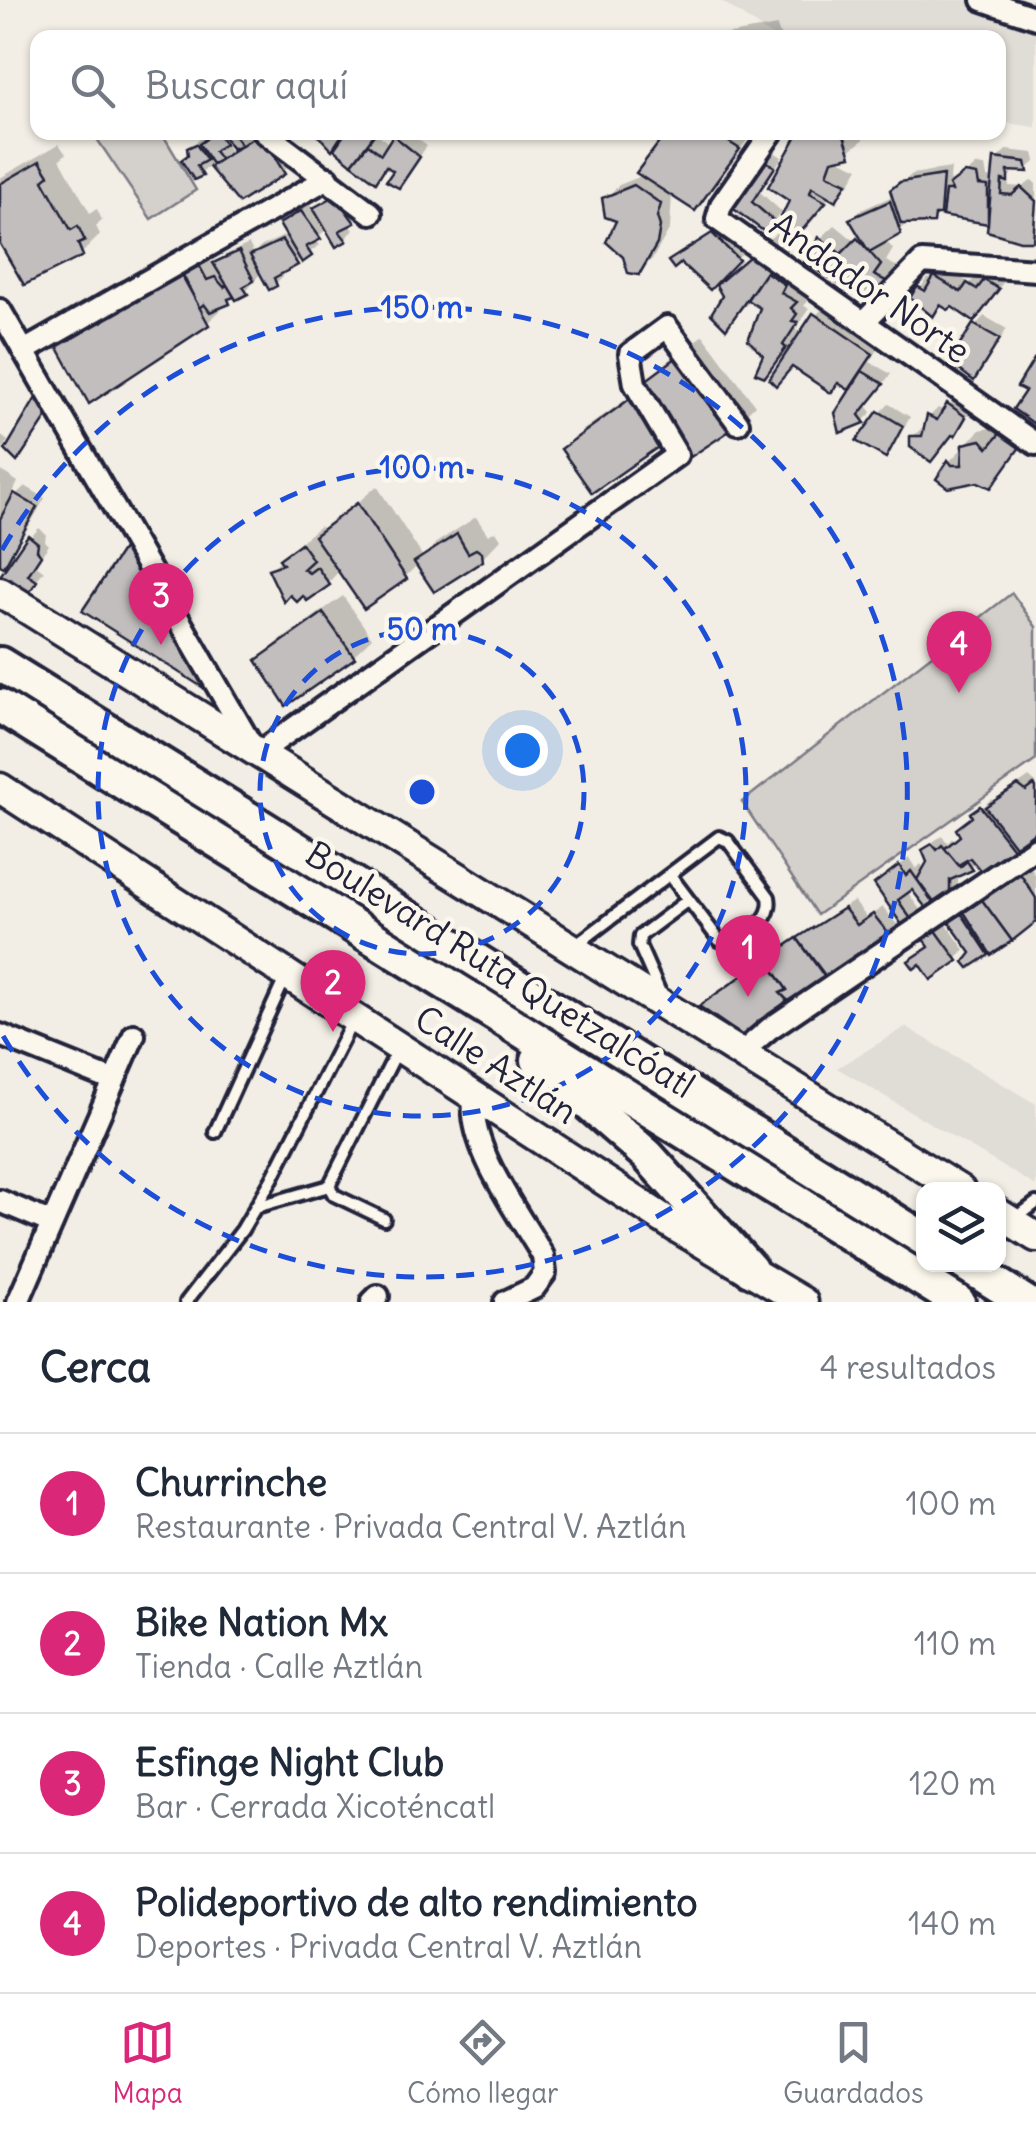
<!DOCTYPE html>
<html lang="es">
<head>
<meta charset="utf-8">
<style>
	body { margin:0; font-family:Delius,sans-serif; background:#f2f2f3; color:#1f2937 }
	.controls { position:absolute; right:30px; bottom:30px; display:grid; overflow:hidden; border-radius:20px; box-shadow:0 2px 8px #0004 }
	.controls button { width:90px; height:90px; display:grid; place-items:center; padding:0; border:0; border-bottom:2px solid #e0e1e3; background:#fff; color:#1f2937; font:50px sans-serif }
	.you { position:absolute; left:522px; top:750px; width:35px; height:35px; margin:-25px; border:8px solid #fff; border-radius:50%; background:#1a73e8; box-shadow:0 0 0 15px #1a73e833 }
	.badge { display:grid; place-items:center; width:65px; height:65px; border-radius:50%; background:#db2777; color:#fff; font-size:32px; font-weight:700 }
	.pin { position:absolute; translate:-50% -82px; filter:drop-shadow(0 2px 5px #0008) }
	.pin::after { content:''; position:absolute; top:52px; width:35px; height:30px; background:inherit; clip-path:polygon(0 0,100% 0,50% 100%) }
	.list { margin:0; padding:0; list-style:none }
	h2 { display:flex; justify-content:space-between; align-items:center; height:130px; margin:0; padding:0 40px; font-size:42px }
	h2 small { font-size:32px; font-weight:400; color:#747a83 }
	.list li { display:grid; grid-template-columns:65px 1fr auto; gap:30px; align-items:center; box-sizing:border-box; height:140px; padding:0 40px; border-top:2px solid #e0e1e3 }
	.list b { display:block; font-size:38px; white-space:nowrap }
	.list p { margin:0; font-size:32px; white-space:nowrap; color:#747a83 }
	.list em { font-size:32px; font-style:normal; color:#747a83 }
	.icon { flex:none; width:55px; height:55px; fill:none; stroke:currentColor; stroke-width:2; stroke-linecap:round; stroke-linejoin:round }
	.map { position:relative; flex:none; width:1036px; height:1302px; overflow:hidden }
	.search { position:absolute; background:#fff; box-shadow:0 2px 8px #0004; left:30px; right:30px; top:30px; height:110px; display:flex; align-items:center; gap:25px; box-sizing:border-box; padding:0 35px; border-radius:20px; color:#747a83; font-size:38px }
	.sheet { height:690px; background:#fff }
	nav { display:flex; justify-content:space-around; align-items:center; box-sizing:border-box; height:140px; border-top:2px solid #e0e1e3; background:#fff; font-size:28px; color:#747a83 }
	nav a { display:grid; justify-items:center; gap:5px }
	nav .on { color:#db2777 }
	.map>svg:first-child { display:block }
</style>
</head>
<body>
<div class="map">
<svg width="1036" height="1302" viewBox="0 0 1036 1302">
	<rect width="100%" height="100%" fill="#f2eee5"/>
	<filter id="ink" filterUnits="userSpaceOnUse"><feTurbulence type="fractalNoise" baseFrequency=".01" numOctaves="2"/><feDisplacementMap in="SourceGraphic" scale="20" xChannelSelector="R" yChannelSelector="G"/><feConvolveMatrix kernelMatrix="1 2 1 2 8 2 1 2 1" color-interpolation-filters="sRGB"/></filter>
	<g filter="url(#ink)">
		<g fill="#e0dcd6">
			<path d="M720,0H1036V127L999,122L998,38L773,37Z"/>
			<path d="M906,1027L1036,1104V1186L837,1068Z"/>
		</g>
		<g fill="#d4d1cc" stroke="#7b7a84" stroke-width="2.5">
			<path d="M93,133H162L196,190L151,219Z"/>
			<path d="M1012,593L1036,627V760L817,915L742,802Z"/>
		</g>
		<g fill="#0003" fill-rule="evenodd">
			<path d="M777,26L781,38H721L724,35Z"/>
			<path d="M247,132L250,137L257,132H282L297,158L283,172L239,199L211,165L195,176L189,149L199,139L208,136L207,133ZM228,138L235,148L230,151L224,142Z"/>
			<path d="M376,132L390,145L399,132H409L427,146L399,185L396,170L388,164L376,179L318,134Z"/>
			<path d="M717,132L752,134L694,208L672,193L670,228L653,258L639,272L620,219L605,199L619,185L644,175Z"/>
			<path d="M802,132H861L863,140L839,159L859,168L850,183L836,198L831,195L813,217L792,200Z"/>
			<path d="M59,144L66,154L60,159L90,213L97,209L102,220L96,226L100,235L81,254L0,239V178Z"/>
			<path d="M1006,150L1034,153L1036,161L1027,169L1016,168L1009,177V186L1023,187L1032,180L1036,184V235L1032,239L945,208L933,220L911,221L885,240L893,249L886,261L898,267L869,299L808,261L821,238L835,225L856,242L862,236L852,219L861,210L895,195L893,191L912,174L951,168L949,189L976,165L985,166L987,177L995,178L997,159Z"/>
			<path d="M774,152L782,157L760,192L782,212L765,230L734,206Z"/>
			<path d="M345,188L362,212L349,224L354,230L345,239L327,229L315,239L320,245L283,271L284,275L275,284L262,271L246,292L232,299L226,293V301H229L220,306L222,309L207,323L60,347L75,332L195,260L198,265L209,258L213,266L225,255L249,244L254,254L262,246L288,234L282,224L291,215L311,204L315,209Z"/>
			<path d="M723,226L746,249L710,286L681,259L671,262Z"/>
			<path d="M779,230L794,240L781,259L809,287L803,293L809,299L804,306L809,308L796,330L801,335L828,301L885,339L870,362L891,374L866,405L872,412L863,421L842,429L858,381L849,387L793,365L787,352L765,374L763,307L752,299L726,325L725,296L719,286Z"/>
			<path d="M945,269L970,283L978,275L986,280L994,272L1006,279L982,309L943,304L933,314L913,298L928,278L934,281Z"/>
			<path d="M984,316L1007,329L974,378L975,326Z"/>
			<path d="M703,335L755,405L736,424L675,428L564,449L583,430L649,383L667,362Z"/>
			<path d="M958,395L973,407L940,450L912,437L922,428H927L929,417L938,408L945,411Z"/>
			<path d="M889,404L910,417L894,446L885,455L880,413Z"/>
			<path d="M995,427L1002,434L1032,432L990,485L979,479L940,478L950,461L980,430Z"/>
			<path d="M0,435L8,441L0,453Z"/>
			<path d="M0,470L18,482L9,501L25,486L45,498L14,552L16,554L39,528L46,534L45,541L49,545L35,564L44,571L28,590L0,562Z"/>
			<path d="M377,486L423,557L436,543L476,517L488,535L496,531L501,539L482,559L418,564L405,577L340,570L328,583L271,569L301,541L320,526L324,531Z"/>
			<path d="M142,531L218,665L215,669L129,544Z"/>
			<path d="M343,596L372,638L353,656L259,660L278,642Z"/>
			<path d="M1029,777L1036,783V828L1021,838L1025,844L1016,853L977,863L958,874V883L935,903L927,905L912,887L907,891L923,914L907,927L886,876L909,858L916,869L921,864L925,870L929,863L925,851L934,841L942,836L948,843L952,838L955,842L962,835L959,830L991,799L993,802Z"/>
			<path d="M1029,865L1036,876V918L988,953H974L952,923Z"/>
			<path d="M854,901L867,918L883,907L899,927L827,981L787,997L702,1005L716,992Z"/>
			<path d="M945,922L965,950L956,959L912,961L931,945L926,938Z"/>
		</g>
		<g fill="#c2bebe" stroke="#22223b" stroke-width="2.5">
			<path d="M204,132H217L225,144L214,151L221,160L212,164L199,144L206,139Z"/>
			<path d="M221,132H240L234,135L241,145L232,149Z"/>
			<path d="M315,132H344L332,150Z"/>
			<path d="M346,132H376L352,164L334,149Z"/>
			<path d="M667,132H738L729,142L740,149L695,211L636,173Z"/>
			<path d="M799,132H843L851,156L832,160L827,174L847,183L836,201L812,187L810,193L826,202L799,234L779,221L789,201L768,187Z"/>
			<path d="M260,133L285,174L239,203L209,167Z"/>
			<path d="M393,135L420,157L399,188L386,181L393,171L386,166L376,182L352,164L368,144L381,154Z"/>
			<path d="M196,144L207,160L197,166L203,176L194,180L181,160L188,155L187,148Z"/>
			<path d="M994,158L1026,162L1028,172L1008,171V182L1002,180L1001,194L1012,195L1021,187L1036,201L1033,241H1020L987,231Z"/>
			<path d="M763,159L775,167L752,202L775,222L766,233L731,207Z"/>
			<path d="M40,161L49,175L43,180L71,230L78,226L85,241L78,244L83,256L24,285L0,244V184Z"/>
			<path d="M965,173L977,175L979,185L988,186V224L942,216L945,191H952L949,185Z"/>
			<path d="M943,175L940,215H935L934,223L901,224L890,190L900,182Z"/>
			<path d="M634,185L661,204L657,217L660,226L657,244L639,275L628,273L623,257L606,242L616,221L605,217L602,198Z"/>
			<path d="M335,196L355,223L339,231L347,241L336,247L313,208Z"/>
			<path d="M890,201L901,234L869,252L849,219Z"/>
			<path d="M301,211L321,239L306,247L312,256L302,263L279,224Z"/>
			<path d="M712,233L739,260L710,290L681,263L674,269L668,261Z"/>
			<path d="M819,237L841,254L857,238L881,265L874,275L886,281L869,302L804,262Z"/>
			<path d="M282,240L298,265L274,278L277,286L269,290L250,255Z"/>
			<path d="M239,251L254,281L243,287L248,294L236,300L213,263Z"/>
			<path d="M750,256L769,268L726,329L711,314L722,296L716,285Z"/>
			<path d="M199,265L207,280L215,277L224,287L227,285L234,297L228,299L230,304L210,312L204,304L199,308L183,275Z"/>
			<path d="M180,272L209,325L89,404L57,346Z"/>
			<path d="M766,272L785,285L781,293L797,302L791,308L797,314L792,321L798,322L783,345L786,348L765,377L755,373L763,355L748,340L760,308L747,300Z"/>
			<path d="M934,276L961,292L967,283L977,289L984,280L999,289L974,322L952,307L948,310L940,305L933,317L910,298L917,286L925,291Z"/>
			<path d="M813,313L873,354L849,390L838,383L831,393L792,367L776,386L769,379Z"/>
			<path d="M973,324L1000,339L974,381L949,362Z"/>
			<path d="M684,352L737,426L689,458L645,381Z"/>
			<path d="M1034,359L1036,361V425L1013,409L1025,391L1017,387Z"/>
			<path d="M862,371L884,384L859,415L865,423L840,433L835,413Z"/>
			<path d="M40,391L51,411L17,462L5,450Z"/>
			<path d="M631,398L664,443L592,493L561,449Z"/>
			<path d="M947,403L966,417L955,436L952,435L931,462L910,447V436H922L927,415L937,420Z"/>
			<path d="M878,411L903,426L886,458L856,441Z"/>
			<path d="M1002,431L1020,447L991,488L978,482L948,488L936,479L948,460L952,465H962L963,444L981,440L988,448Z"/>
			<path d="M14,493L37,507L4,567L0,565V519Z"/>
			<path d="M357,503L407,579L364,609L314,536Z"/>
			<path d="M457,534L468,553L476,549L482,553L483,561L434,592L414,562Z"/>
			<path d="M28,535L38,543L37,550L41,555L28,575L37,581L29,593L0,576Z"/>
			<path d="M127,543L205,680L202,687L82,611Z"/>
			<path d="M301,543L313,560L303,569L309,573L317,567L330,585L307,601L303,596L297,602L290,595L284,602L268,569L283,564L279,559Z"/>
			<path d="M323,613L355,658L286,706L256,660Z"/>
			<path d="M1018,785L1026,791L1034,785L1036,787V831L1015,846L985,807Z"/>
			<path d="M980,806L1018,855L985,876L970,858L958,865L944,849L960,836L956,829L972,817L970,813Z"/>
			<path d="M932,844L937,850L942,845L960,867L967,861L973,870L950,880V895L936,905L917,880L927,862L922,850Z"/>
			<path d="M899,865L906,876L911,871L934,904L926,908L912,890L898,900L915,925L906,931L874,884Z"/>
			<path d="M1019,872L1036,898V922L1012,941L982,900Z"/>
			<path d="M982,900L1012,941L991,955L964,912Z"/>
			<path d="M844,908L857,925L873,914L892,938L830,982L797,938Z"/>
			<path d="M962,914L989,955L969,968L964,962L971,953L949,922Z"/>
			<path d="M935,929L958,961L931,980L920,964L914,969L908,961L929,947L923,937Z"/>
			<path d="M797,938L829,983L791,1004L780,993L787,990L766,959Z"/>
			<path d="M766,959L787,990L780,993L787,1000L748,1040L699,1006Z"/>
		</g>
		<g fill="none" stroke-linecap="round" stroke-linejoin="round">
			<g stroke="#22223b" stroke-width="18">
				<g id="service">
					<path d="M576,945L719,837L728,841L769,897C774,921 748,931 731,943L719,940L670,875"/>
					<path d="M661,995L639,945L640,936L688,900"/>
					<path d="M215,1132L286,976"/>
					<path d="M256,1207L329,1186"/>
					<path d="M384,1219L334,1195L329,1186L397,1051"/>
					<path d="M1012,1221L1036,1203"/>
					<path d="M186,1302L242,1230L272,1179L354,1018"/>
				</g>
			</g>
			<g stroke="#22223b" stroke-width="28">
				<g id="minor">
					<path d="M983,0L1036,18"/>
					<path d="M264,132L371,213"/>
					<path d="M772,132L721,205L717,219L1036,444"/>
					<path d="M0,310L253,748"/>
					<path d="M864,322L922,262L1036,270"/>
					<path d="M24,351L328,178"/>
					<path d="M259,753L677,455L635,384L630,354L667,327L738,423"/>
					<path d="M0,1035L114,1081"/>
					<path d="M741,1053L769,1029L1036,848"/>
					<path d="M475,1095C464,1143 520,1215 543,1256L545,1273L534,1288L505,1302"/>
					<path d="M0,1201L52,1223"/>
					<path d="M18,1302L134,1035"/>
					<path d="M372,1302L378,1296"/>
				</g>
			</g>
			<g stroke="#22223b" stroke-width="35">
				<g id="secondary">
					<path d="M0,592L960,1190"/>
					<path d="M0,788L679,1229L803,1302"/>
					<path d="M998,1213L1036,1237"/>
				</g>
			</g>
			<g stroke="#22223b" stroke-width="40">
				<g id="primary">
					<path d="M0,664L924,1239"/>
					<path d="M0,706L958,1302"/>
					<path d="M538,1060L647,1155L750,1269"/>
					<path d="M965,1264L1025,1302"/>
				</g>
			</g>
			<use href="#service" stroke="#fbf7ec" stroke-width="10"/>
			<use href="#minor" stroke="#fbf7ec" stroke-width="20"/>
			<use href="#secondary" stroke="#fbf7ec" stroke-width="28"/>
			<use href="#primary" stroke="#fbf7ec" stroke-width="32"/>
		</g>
	</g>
	<g fill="none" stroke="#1d4ed8" stroke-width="5" stroke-dasharray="18 12">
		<circle cx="422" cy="792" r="162"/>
		<circle cx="422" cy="792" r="324"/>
		<path d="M2 550A485 485 0 1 1 2 1034"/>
	</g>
	<g text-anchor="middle" stroke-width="9" stroke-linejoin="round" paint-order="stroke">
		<g font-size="35" fill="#22223b" stroke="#fbf7ec">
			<text transform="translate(870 288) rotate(35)" y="12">Andador Norte</text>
			<text transform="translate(500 970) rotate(32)" y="12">Boulevard Ruta Quetzalcóatl</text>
			<text transform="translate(496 1065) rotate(33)" y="12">Calle Aztlán</text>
		</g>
	</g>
	<circle cx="422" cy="792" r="15" fill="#1d4ed8" stroke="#fbf7ec" stroke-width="5"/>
	<g font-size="30" text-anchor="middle" font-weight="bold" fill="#1d4ed8" stroke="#fbf7ec" stroke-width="9" stroke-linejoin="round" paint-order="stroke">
		<text x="422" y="318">150 m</text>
		<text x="422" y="478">100 m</text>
		<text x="422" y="640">50 m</text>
	</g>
</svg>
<div class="controls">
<button><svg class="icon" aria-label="layers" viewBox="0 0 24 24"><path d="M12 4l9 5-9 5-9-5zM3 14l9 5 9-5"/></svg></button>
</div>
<div class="you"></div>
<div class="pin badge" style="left:748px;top:997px">1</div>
<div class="pin badge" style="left:333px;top:1032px">2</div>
<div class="pin badge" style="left:161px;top:645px">3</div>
<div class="pin badge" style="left:959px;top:693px">4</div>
<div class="search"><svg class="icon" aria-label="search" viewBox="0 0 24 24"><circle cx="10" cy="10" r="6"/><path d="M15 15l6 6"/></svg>Buscar aquí</div>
</div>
<section class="sheet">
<h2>Cerca<small>4 resultados</small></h2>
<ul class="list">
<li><span class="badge">1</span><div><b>Churrinche</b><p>Restaurante · Privada Central V. Aztlán</p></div><em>100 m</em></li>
<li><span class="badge">2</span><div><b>Bike Nation Mx</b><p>Tienda · Calle Aztlán</p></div><em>110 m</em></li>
<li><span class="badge">3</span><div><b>Esfinge Night Club</b><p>Bar · Cerrada Xicoténcatl</p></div><em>120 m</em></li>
<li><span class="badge">4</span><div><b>Polideportivo de alto rendimiento</b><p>Deportes · Privada Central V. Aztlán</p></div><em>140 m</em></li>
</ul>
</section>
<nav>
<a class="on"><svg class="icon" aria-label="map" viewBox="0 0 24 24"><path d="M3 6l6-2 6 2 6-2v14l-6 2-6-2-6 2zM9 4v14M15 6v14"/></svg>Mapa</a>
<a><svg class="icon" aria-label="directions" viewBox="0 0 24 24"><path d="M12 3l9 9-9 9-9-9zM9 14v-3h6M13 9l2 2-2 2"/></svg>Cómo llegar</a>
<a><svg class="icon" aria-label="saved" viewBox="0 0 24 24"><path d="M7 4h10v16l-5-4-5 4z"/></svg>Guardados</a>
</nav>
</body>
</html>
